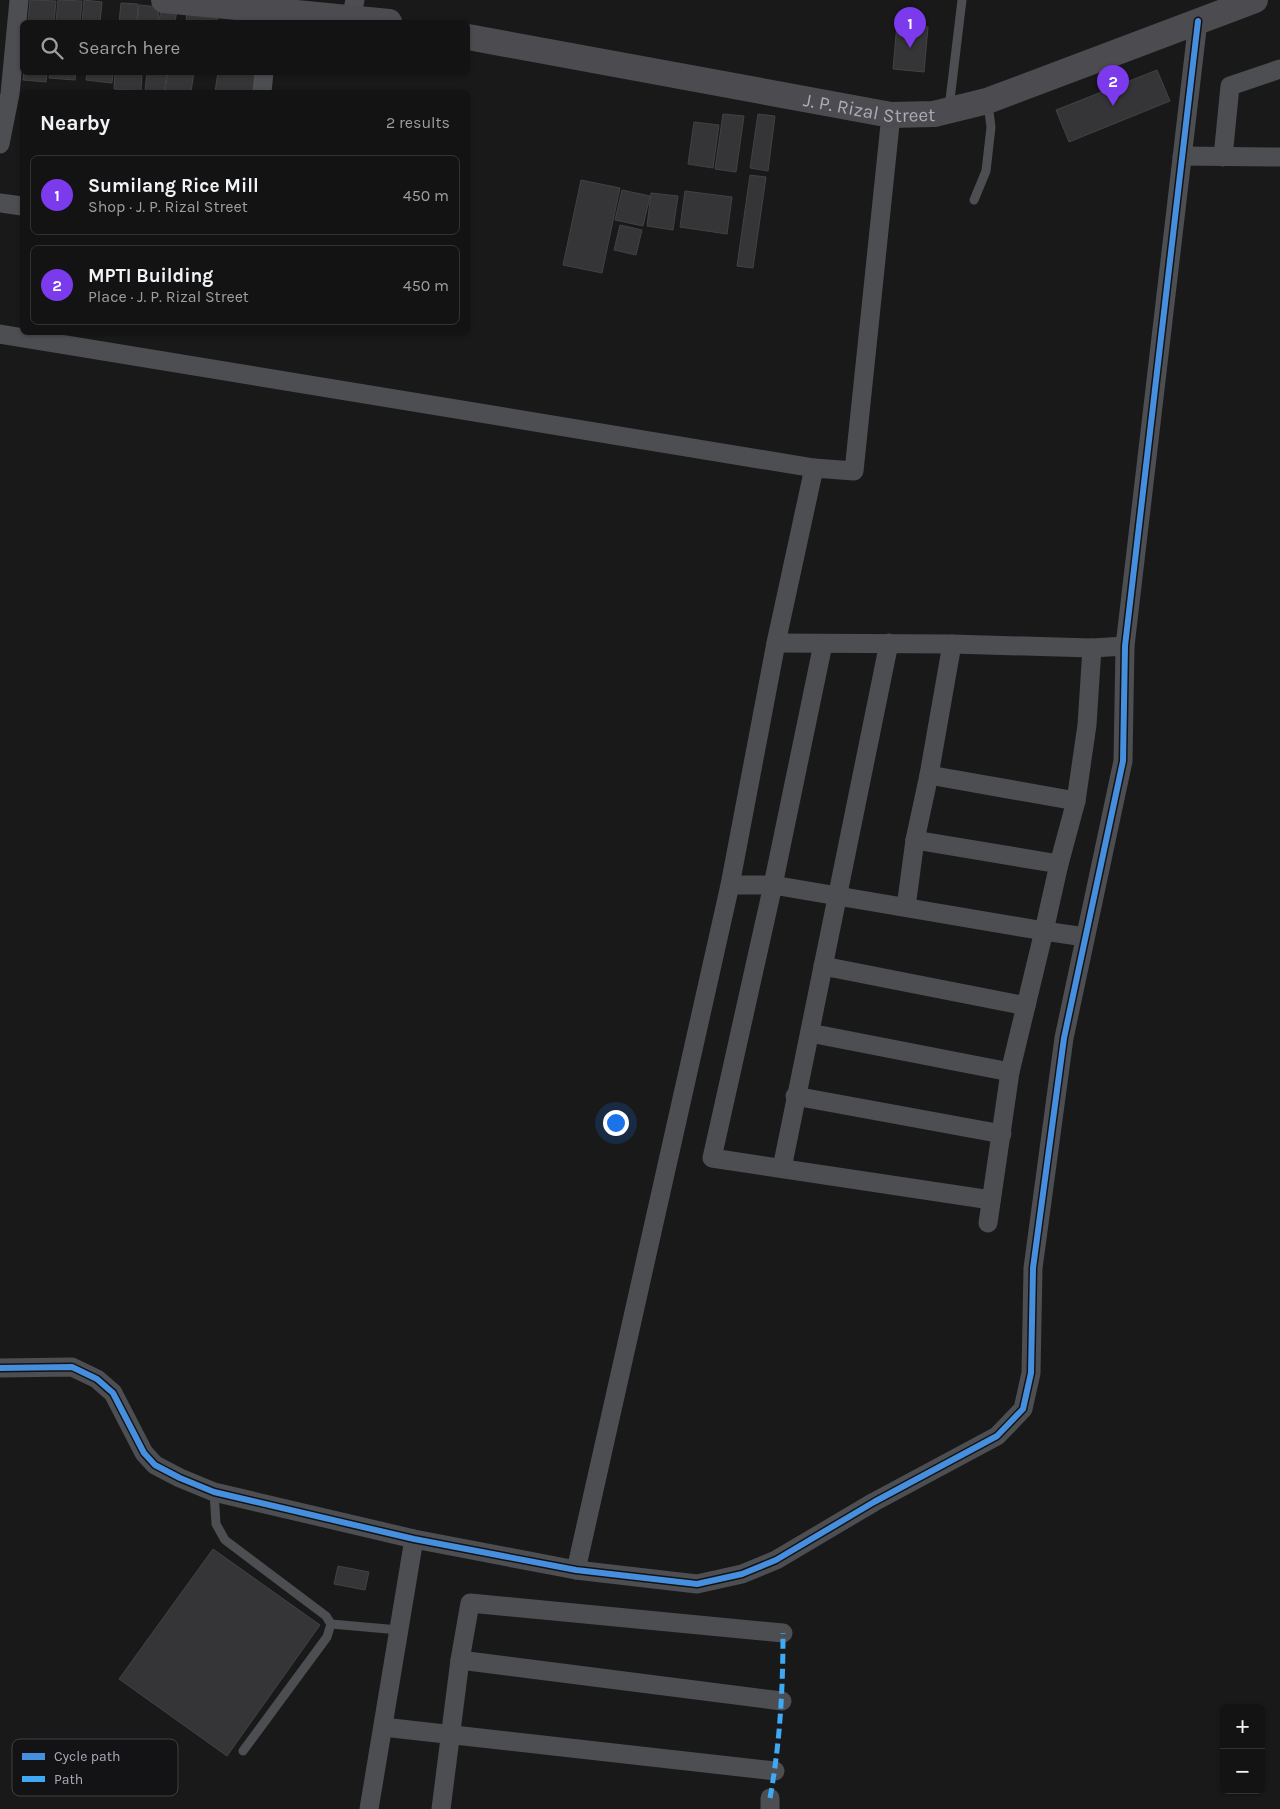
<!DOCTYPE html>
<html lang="en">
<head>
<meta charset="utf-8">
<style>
	body { margin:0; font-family:Karla,sans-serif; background:#202021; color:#f1f3f6 }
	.controls { position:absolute; right:15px; bottom:15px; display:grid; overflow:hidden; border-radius:8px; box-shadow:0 1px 4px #0004 }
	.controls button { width:45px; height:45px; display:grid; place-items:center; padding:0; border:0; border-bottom:1px solid #323233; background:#131313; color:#f1f3f6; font:25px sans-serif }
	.you { position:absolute; left:615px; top:1122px; width:18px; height:18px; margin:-12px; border:4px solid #fff; border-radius:50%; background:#1a73e8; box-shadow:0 0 0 8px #1a73e833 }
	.badge { display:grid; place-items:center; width:32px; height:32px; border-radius:50%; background:#7c3aed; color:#fff; font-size:16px; font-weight:700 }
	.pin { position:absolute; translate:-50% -41px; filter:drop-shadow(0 1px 2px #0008) }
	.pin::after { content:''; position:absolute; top:26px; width:18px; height:15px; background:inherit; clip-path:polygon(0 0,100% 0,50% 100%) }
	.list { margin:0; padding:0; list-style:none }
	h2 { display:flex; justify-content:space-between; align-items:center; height:65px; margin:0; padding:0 20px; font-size:21px }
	h2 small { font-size:16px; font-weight:400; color:#9d9ea0 }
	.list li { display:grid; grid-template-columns:32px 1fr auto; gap:15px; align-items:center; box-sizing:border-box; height:80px; margin:0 10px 10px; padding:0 10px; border:1px solid #323233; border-radius:8px }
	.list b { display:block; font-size:19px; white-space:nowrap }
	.list p { margin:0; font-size:16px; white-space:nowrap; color:#9d9ea0 }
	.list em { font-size:16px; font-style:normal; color:#9d9ea0 }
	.icon { flex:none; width:28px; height:28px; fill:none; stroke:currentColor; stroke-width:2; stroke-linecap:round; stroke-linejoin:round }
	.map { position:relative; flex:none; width:1280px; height:1809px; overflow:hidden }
	.search { position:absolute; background:#131313; box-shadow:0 1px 4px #0004; left:20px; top:20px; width:450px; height:55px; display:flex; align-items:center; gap:12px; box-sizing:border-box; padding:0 18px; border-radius:8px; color:#9d9ea0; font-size:19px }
	.panel { position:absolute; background:#131313; box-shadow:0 1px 4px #0004; left:20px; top:90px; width:450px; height:245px; border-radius:8px }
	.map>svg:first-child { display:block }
</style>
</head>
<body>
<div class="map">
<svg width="1280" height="1809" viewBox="0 0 1280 1809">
	<rect width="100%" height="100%" fill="#191919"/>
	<g fill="#353537" stroke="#424245">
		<path d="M30,0L56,1L54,22H28Z"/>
		<path d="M58,0L82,1L80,22H56Z"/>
		<path d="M84,0L102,2L100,22H82Z"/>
		<path d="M121,3L138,4L137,22H119Z"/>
		<path d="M139,5L159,7L158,22H137Z"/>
		<path d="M161,9L177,10L175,22H159Z"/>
		<path d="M187,11L218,14L217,22H186Z"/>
		<path d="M897,24L928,27L924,72L893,69Z"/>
		<path d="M1157,70L1170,101L1069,142L1056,110Z"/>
		<path d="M24,72H47L46,82L23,80Z"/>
		<path d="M50,72H76L75,80L49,78Z"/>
		<path d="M87,72H113L112,83L86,80Z"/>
		<path d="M115,72H142L141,91L114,89Z"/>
		<path d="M147,72H167L164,92L145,91Z"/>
		<path d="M168,72H194L191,92H165Z"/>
		<path d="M218,72H256L253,92H215Z"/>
		<path d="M723,114L744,116L736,172L715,169Z"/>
		<path d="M758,114L775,116L768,171L750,168Z"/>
		<path d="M694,122L719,125L713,168L688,164Z"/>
		<path d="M750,175L766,177L753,268L737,266Z"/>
		<path d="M581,180L620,188L602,273L563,265Z"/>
		<path d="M622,190L650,196L643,226L615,220Z"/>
		<path d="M685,191L732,197L727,234L680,227Z"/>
		<path d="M651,193L678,196L673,230L647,226Z"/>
		<path d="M620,225L642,230L636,255L614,250Z"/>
		<path d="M213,1549L320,1625L227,1756L119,1679Z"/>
		<path d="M338,1566L369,1572L365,1590L334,1584Z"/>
	</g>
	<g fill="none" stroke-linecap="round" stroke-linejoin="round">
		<g stroke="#4d4e52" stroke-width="9">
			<path d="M949,108L962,0"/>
			<path d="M974,200L986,171L991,127L988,104"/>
			<path d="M214,1492L216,1524L225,1540L326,1616L331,1624L327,1637L243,1751"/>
			<path d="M331,1624L399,1630"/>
		</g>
		<g stroke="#4d4e52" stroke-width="19">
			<path d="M351,18L355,0"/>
			<path d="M262,92L264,72"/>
			<path d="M0,144L10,94L19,0"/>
			<path d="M1182,156L1280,157"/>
			<path d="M1223,157L1230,86L1280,69"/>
			<path d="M0,203L22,206"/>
			<path d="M0,334L814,468L854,471L891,115"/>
			<path d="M776,643L952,644L1092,648L1125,646"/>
			<path d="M823,644L773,885L712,1158L991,1200"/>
			<path d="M929,775L1076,801"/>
			<path d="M915,840L1059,864"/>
			<path d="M730,885H773L1044,931L1085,937"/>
			<path d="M906,907L915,840L929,775L952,644"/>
			<path d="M823,966L1026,1006"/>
			<path d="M810,1033L1010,1072"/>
			<path d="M795,1096L1002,1134"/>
			<path d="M782,1168L889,643"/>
			<path d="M988,1223L1010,1072L1044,931L1059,864L1076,801L1087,725L1092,648"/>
			<path d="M0,1368L72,1367L97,1379L113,1393L144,1453L155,1465L180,1478L214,1492L414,1539L576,1570L697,1584L742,1574L776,1560L874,1502L997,1436L1023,1409L1031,1373L1033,1268L1064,1038L1123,761L1125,646L1198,21"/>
			<path d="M576,1570L730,885L776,643L814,468"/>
			<path d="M460,1660L782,1701"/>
			<path d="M383,1727L775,1771"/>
			<path d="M369,1809L414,1539"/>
			<path d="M441,1809L460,1660L470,1603L783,1633"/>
			<path d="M770,1809V1798"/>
		</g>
		<g stroke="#4c4c50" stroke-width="26">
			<path d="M164,0L389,22"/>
			<path id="s1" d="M468,37L891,115L934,114L987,101L1255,0"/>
		</g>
		<path stroke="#3fa9f5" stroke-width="5" stroke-dasharray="10 5" stroke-linecap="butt" d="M770,1798C780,1743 783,1689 783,1633"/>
		<g stroke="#131315" stroke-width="9">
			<path id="cycleway" d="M0,1368L72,1367L97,1379L113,1393L144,1453L155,1465L180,1478L214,1492L414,1539L576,1570L697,1584L742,1574L776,1560L874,1502L997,1436L1023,1409L1031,1373L1033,1268L1064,1038L1123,761L1125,646L1198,21"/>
		</g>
		<use href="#cycleway" stroke="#468fdf" stroke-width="6"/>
	</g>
	<g text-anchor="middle" stroke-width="4" stroke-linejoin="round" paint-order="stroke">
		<g font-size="19" fill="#abacb9" stroke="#131315">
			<text dy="7" stroke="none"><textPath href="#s1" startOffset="408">J. P. Rizal Street</textPath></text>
		</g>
	</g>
	<rect x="12" y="1739" width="166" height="57" rx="8" fill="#131315" stroke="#414146" stroke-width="1"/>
	<rect x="22" y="1753" width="23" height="7" fill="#468fdf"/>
	<rect x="22" y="1776" width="23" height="6" fill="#3fa9f5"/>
	<g font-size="14" fill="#abacb9">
		<text x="54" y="1761">Cycle path</text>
		<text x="54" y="1784">Path</text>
	</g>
</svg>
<div class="controls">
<button>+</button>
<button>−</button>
</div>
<div class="you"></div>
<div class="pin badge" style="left:910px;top:48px">1</div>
<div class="pin badge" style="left:1113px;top:106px">2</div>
<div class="search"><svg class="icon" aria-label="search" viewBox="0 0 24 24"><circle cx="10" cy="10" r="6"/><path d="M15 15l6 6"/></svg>Search here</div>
<section class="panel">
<h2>Nearby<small>2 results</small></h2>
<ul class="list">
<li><span class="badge">1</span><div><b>Sumilang Rice Mill</b><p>Shop · J. P. Rizal Street</p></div><em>450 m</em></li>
<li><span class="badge">2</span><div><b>MPTI Building</b><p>Place · J. P. Rizal Street</p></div><em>450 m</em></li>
</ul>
</section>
</div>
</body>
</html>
